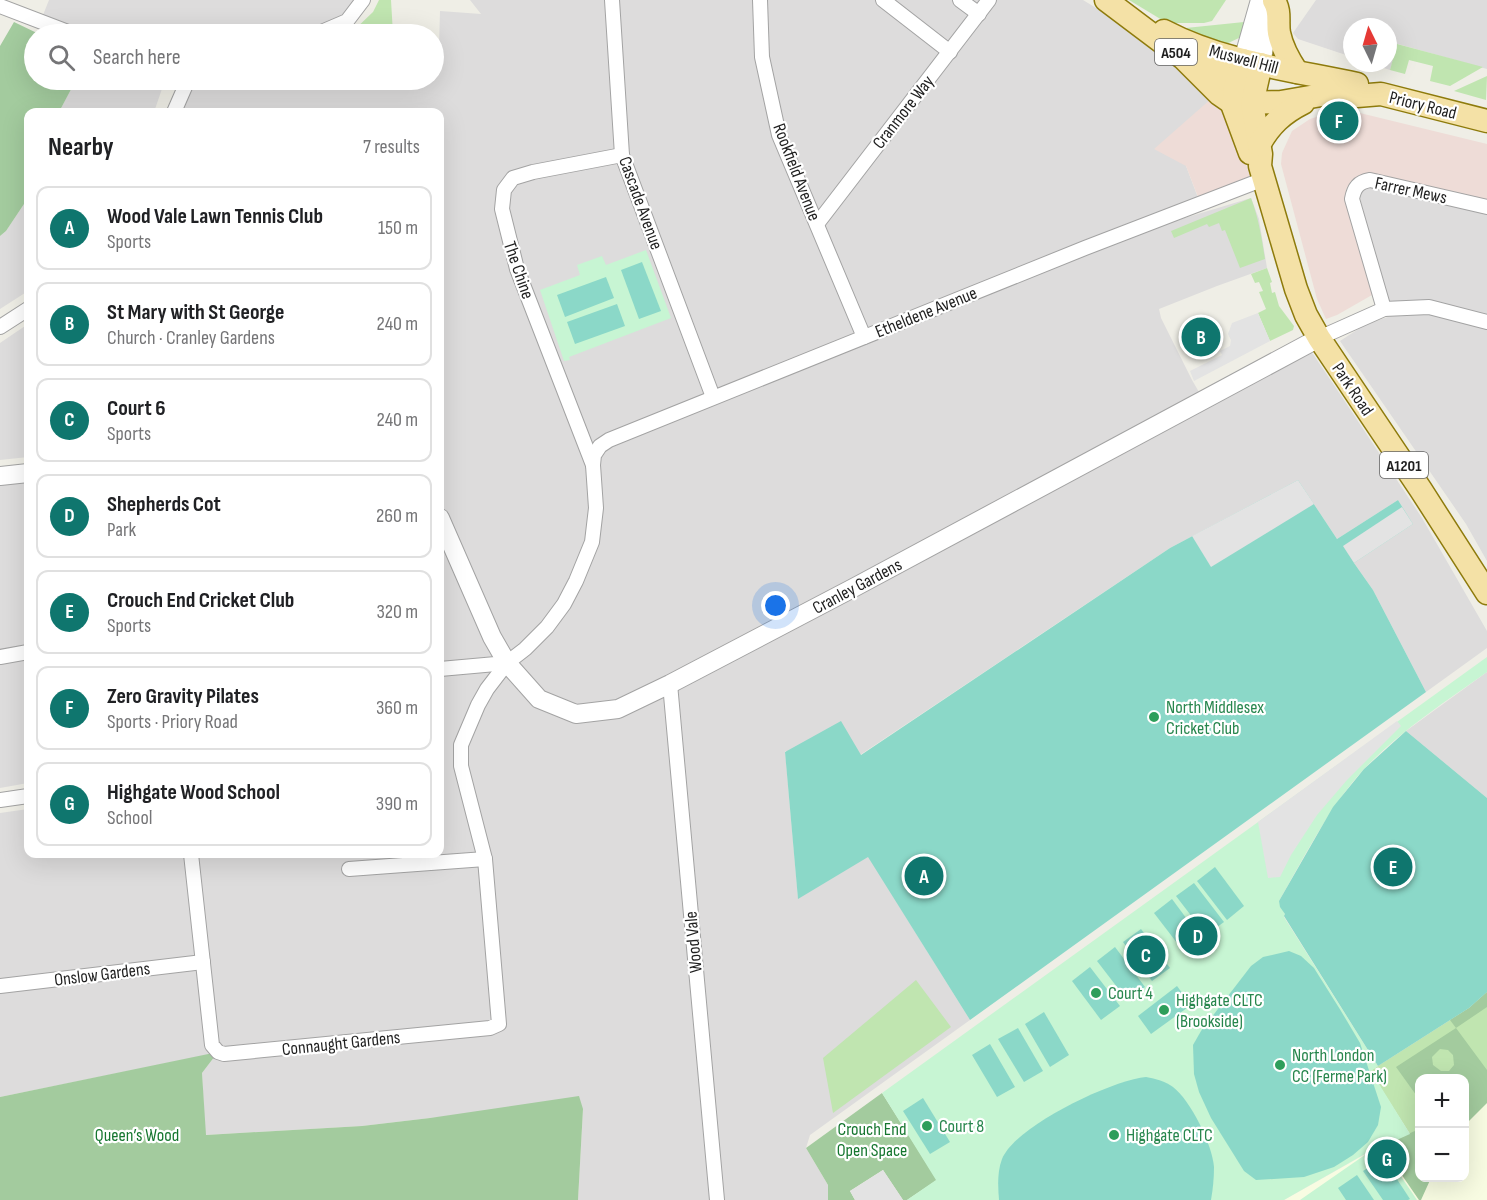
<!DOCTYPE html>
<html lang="en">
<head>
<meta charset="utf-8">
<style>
	body { margin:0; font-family:"Sofia Sans Condensed",sans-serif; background:#f2f2f2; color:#202124 }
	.controls { position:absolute; right:18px; bottom:18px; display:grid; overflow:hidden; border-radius:12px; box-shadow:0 6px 24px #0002 }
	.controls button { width:54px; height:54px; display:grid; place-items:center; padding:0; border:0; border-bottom:2px solid #e0e0e0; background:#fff; color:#202124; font:30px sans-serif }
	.compass { position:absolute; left:1343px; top:18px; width:54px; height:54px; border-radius:50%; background:#fff; box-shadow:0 6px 24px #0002; rotate:355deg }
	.you { position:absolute; left:776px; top:606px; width:21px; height:21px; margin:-15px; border:4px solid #fff; border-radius:50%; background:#1a73e8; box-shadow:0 0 0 9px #1a73e833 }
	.badge { display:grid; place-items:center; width:39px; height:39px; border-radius:50%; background:#0f766e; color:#fff; font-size:20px; font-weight:700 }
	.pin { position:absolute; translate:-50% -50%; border:3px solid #fff; box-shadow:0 2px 6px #0006 }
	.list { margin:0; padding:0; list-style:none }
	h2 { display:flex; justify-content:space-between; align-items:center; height:78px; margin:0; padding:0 24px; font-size:26px }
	h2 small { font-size:20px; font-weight:400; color:#757577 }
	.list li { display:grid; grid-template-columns:39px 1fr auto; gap:18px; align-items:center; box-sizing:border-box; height:84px; margin:0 12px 12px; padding:0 12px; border:2px solid #e0e0e0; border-radius:12px }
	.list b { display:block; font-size:22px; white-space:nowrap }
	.list p { margin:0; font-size:20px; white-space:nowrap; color:#757577 }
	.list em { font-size:20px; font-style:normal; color:#757577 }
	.icon { flex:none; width:33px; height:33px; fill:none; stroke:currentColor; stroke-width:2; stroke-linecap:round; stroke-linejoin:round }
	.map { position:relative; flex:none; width:1487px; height:1200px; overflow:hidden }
	.search { position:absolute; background:#fff; box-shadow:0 6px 24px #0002; left:24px; top:24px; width:420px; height:66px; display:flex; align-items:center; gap:15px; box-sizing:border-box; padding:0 21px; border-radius:33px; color:#757577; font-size:22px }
	.panel { position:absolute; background:#fff; box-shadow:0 6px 24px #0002; left:24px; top:108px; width:420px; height:750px; border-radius:12px }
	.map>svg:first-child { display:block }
</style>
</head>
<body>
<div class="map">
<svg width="1487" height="1200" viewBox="0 0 1487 1200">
	<rect width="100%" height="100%" fill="#efeee6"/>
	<g fill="#dddcdc">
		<path d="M49,0H363L322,34H144L62,29L43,15Z"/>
		<path d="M470,0H1083L1160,47L1212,98L1186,166L1200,203L1095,245L1251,198L1259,219L1267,268L1217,286L1159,309L1161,318L1192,380L1203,399L1303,346L1313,354L1342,397L1422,518L1487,631V648L1426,692L1373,590L1354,563L1413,524L1398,500L1337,539L1298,480L1170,548L860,755L785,751L798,898L868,856L970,1020L810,1135L806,1148L828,1185V1200H578L583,1109L430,1118L362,1126L205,1135L202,1073L217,1053L0,1097V813L28,809V854H440V112H174L188,80H434V47H439L440,11L481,14Z"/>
		<path d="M1316,0H1487V69L1398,44L1390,70L1369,63H1388V27H1352V57L1298,39L1293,33Z"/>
		<path d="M76,80H165L154,112H59Z"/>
		<path d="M1380,186L1487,214V561L1466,524L1340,341L1366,324L1391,316L1360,198L1364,187Z"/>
		<path d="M28,198V291L0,309V236L6,231Z"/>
		<path d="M28,324V457L0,460V343Z"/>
		<path d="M28,473V783L0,788V476Z"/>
		<path d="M1487,672V798L1406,731Z"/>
	</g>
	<g fill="#eedcd7">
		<path d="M1212,98L1224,113L1239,143L1250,176L1198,197L1186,166L1154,149Z"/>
		<path d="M1335,111L1360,113L1487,144V202L1375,177H1359L1351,181L1346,189L1345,200L1372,295L1337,315L1326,319L1317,299L1281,164L1282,153L1292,131L1310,119Z"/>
	</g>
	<path fill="#f8fce2" d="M1487,1103V1200H1284L1373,1150L1419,1129L1420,1178H1464L1465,1107L1480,1108Z"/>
	<g fill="#c0e5b0">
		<path d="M379,0H391L393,34H375L374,32L350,34L373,12Z"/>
		<path d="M1129,0H1226L1212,21L1204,23H1167Z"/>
		<path d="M1244,22L1246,23L1241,37L1224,45L1176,29Z"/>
		<path d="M1397,44L1483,67L1450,86L1430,81L1433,66L1409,60L1405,74L1390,70Z"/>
		<path d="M1487,76L1486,100L1454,91Z"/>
		<path d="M1251,198C1259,219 1262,240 1265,259L1240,268L1225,230L1222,231L1219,223L1209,227L1207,224L1174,238L1171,231Z"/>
		<path d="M1267,268L1272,282L1270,283L1272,293L1275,292L1279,306L1294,326L1293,330L1270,341L1258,313L1266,309L1259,292L1263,291L1259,282L1255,283L1251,274Z"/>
		<path d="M916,980L951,1027L833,1113L823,1058Z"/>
		<path d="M1487,992V1103L1464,1078H1420L1419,1129L1410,1134L1370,1071L1469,1008Z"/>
	</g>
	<g fill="#a3cb9e" fill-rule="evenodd">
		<path d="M14,22L39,34H34V80H76L59,112H28V198L6,231L0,236V46Z"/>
		<path d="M1487,992V1007L1456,1028L1487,1070V1103L1465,1125L1464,1078H1420L1419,1099L1396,1067L1456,1028L1450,1020L1469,1008ZM1440,1049L1448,1050L1453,1055L1454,1065L1449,1071H1441L1433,1065L1432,1057Z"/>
		<path d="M218,1052L202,1073L206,1135L362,1126L430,1118L579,1096L583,1109L578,1200H0V1097Z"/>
		<path d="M882,1093L937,1180L907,1200H903L883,1170L850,1191L855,1200H828V1185L806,1148Z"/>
		<path d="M1419,1129L1420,1178H1431L1421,1200H1419L1382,1146Z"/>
	</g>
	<g fill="#c7f5d3">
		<path d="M646,250L671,318L569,357L570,360L564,361L540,290L580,275L577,265L602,256L606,265Z"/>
		<path d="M1487,657V672C1445,702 1400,731 1364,769C1329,807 1305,856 1279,901L1285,914L1284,917L1378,1066L1371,1071L1410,1134L1381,1147L1417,1200H1300L1372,1150L1284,1200H907L936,1180L882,1093Z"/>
	</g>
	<g fill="#8bd8c8">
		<path d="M642,262L661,311L639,319L621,270Z"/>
		<path d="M606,277L614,298L565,317L557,295Z"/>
		<path d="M617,304L625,326L575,344L567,322Z"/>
		<path d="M1298,480L1337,539L1398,500L1413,524L1354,563L1373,590L1426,692L970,1020L868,857L798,899L785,752L841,721L861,755L1170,548Z"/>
		<path d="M1406,731L1487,798V992L1469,1008L1378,1066L1284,916L1285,914L1280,907L1279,901L1333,807L1364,769Z"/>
		<path d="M1215,867L1244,906L1227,920L1197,881Z"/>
		<path d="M1194,883L1224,922L1206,935L1176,896Z"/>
		<path d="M1172,899L1201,938L1184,952L1154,913Z"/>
		<path d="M1141,929L1170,968L1152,981L1123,942Z"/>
		<path d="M1115,947L1145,987L1127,1000L1097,961Z"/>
		<path d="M1289,951L1301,956L1314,968L1341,1011L1360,1043L1381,1107L1378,1125L1368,1142L1353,1155L1334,1167L1304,1177L1256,1180L1244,1171L1211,1118L1199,1092L1194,1074L1193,1045L1201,1031L1251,966L1263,957Z"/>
		<path d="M1090,967L1120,1006L1101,1020L1072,981Z"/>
		<path d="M1177,986L1191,1005L1151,1034L1138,1016Z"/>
		<path d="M1044,1012L1069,1055L1050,1067L1025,1024Z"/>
		<path d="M1018,1028L1043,1071L1024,1082L998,1039Z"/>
		<path d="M990,1044L1015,1087L997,1097L972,1055Z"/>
		<path d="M1146,1077C1156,1079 1165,1081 1173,1087C1191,1101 1212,1144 1214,1167C1214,1177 1213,1189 1211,1200H999C998,1187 997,1172 1002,1159C1015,1126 1112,1080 1146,1077Z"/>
		<path d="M923,1098L950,1142L930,1154L903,1111Z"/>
		<path d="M1383,1158L1410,1199L1408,1200H1383L1363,1171Z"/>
		<path d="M1357,1175L1374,1200H1346L1338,1188Z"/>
	</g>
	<g fill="#e3e3e3">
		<path d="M1258,313L1270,341L1194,381L1190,371L1222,355L1220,351L1230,346L1231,340L1228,334L1232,323Z"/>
		<path d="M1298,480L1314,504L1211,567L1192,536Z"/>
		<path d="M1402,507L1413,524L1354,563L1343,546Z"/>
		<path d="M1397,721L1401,726L1347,780L1317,815L1291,855L1280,877L1268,878L1258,822Z"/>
		<path d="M883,1170L903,1200H855L850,1191Z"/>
	</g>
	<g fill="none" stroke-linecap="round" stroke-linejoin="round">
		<g stroke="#a3a3a3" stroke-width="16">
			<g id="minor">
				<path d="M612,0L622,155L713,397"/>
				<path d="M760,0L762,57L779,135L864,337"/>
				<path d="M883,0L950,52"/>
				<path d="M960,0L979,14"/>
				<path d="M0,6L68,32L88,34H144"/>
				<path d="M232,34L319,33L347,21L363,0"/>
				<path d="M174,112L188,80"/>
				<path d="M817,224L989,0"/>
				<path d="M1384,309L1352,199C1354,188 1358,182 1370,180L1487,207"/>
				<path d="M0,327L28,309"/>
				<path d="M1319,338L1384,309L1429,307L1487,322"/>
				<path d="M593,465L517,269L502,209L504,190L513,178L533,172L622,155"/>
				<path d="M0,657L28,652"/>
				<path d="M440,669L507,663"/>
				<path d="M670,684L717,1200"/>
				<path d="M0,800L28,796"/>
				<path d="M191,854L212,1045L218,1052L224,1054L490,1028L499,1024L485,859L461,766V745L478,705L487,689L507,663L525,649L547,627L564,604L576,581L592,542L596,508L593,465L594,455L600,446L609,440L1085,248L1264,179"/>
				<path d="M349,869L485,859"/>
				<path d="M0,986L203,962"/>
			</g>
		</g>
		<g stroke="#a3a3a3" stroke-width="20">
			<g id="tertiary">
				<path d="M1243,60L1260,0"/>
				<path d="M1261,64L1272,4"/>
				<path d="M0,476L28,473"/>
				<path d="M440,518L492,637L507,663L539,699L576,714L618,709L670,684L855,587L1319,338"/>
			</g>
		</g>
		<g stroke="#8e7b0c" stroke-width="25">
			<g id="primary">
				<path d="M1106,0L1183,58L1219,94L1232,103L1281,102L1333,93L1357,96L1381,94L1487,121"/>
				<path d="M1274,1C1281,11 1277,22 1279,33C1282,48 1289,60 1297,72"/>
				<path d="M1164,31C1223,62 1292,70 1357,84"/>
				<path d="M1193,48L1243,95"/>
				<path d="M1243,60L1235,87L1233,107L1250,153"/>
				<path d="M1261,64L1252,104L1261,154L1260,166L1296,289L1306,315L1319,338L1421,490L1487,593"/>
				<path d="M1259,145C1270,125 1283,113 1303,103"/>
			</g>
		</g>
		<use href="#minor" stroke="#fff" stroke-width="14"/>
		<use href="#tertiary" stroke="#fff" stroke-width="18"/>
		<use href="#primary" stroke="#f4e1a6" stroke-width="22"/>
	</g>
	<g fill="#2e9e5b" stroke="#fff" stroke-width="2">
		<circle cx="1154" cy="717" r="6"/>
		<circle cx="1096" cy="993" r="6"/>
		<circle cx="1164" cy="1010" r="6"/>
		<circle cx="1280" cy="1065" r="6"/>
		<circle cx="927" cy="1126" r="6"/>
		<circle cx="1114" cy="1135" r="6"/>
	</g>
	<g text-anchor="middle" stroke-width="4.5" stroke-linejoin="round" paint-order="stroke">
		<g fill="#fff" stroke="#626262" stroke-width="1.5">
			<rect x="1155" y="39" width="42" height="26" rx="4.5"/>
			<rect x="1380" y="452" width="48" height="26" rx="4.5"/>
		</g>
		<g font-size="16" font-weight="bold" fill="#1f1f1f">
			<text x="1176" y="58">A504</text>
			<text x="1404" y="471">A1201</text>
		</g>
		<g font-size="18" fill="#1f1f1f" stroke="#fff">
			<text transform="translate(1244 59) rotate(15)" y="6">Muswell Hill</text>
			<text transform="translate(1423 105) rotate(14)" y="6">Priory Road</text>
			<text transform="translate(903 112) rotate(-52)" y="6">Cranmore Way</text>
			<text transform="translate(797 172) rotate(69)" y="6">Rookfield Avenue</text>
			<text transform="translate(1411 190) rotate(12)" y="6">Farrer Mews</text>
			<text transform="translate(641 203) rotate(70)" y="6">Cascade Avenue</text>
			<text transform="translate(519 270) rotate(71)" y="6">The Chine</text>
			<text transform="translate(926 312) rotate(-22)" y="6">Etheldene Avenue</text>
			<text transform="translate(1353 389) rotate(56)" y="6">Park Road</text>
			<text transform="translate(857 586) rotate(-28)" y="6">Cranley Gardens</text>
			<text transform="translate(693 942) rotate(-95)" y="6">Wood Vale</text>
			<text transform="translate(102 974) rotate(-7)" y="6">Onslow Gardens</text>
			<text transform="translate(341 1043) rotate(-6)" y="6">Connaught Gardens</text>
		</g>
		<g font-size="18" fill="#27864d" stroke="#fff" text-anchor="start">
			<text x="1166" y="713">North Middlesex<tspan x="1166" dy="21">Cricket Club</tspan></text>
			<text x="1108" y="999">Court 4</text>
			<text x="1176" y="1006">Highgate CLTC<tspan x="1176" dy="21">(Brookside)</tspan></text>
			<text x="1292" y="1061">North London<tspan x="1292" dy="21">CC (Ferme Park)</tspan></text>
			<text x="939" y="1132">Court 8</text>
			<text x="1126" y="1141">Highgate CLTC</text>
		</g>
		<g font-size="18" fill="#15762f" stroke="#fff">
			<text x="872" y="1135">Crouch End<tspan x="872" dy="21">Open Space</tspan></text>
			<text x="137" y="1141">Queen’s Wood</text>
		</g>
	</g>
</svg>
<div class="controls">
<button>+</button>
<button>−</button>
</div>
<svg class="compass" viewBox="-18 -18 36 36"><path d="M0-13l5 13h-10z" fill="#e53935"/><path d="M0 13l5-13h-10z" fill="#757577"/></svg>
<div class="you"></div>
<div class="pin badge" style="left:924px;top:876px">A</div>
<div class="pin badge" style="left:1201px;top:337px">B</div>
<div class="pin badge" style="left:1146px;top:955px">C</div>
<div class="pin badge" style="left:1198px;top:936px">D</div>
<div class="pin badge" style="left:1393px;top:867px">E</div>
<div class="pin badge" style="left:1339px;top:121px">F</div>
<div class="pin badge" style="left:1387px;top:1159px">G</div>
<div class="search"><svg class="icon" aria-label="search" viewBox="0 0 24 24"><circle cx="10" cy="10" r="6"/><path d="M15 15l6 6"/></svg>Search here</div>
<section class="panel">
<h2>Nearby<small>7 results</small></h2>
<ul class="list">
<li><span class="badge">A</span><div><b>Wood Vale Lawn Tennis Club</b><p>Sports</p></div><em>150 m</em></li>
<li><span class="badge">B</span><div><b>St Mary with St George</b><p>Church · Cranley Gardens</p></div><em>240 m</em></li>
<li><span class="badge">C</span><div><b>Court 6</b><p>Sports</p></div><em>240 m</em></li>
<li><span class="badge">D</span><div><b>Shepherds Cot</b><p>Park</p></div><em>260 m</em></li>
<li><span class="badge">E</span><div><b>Crouch End Cricket Club</b><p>Sports</p></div><em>320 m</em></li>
<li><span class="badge">F</span><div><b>Zero Gravity Pilates</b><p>Sports · Priory Road</p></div><em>360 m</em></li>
<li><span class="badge">G</span><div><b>Highgate Wood School</b><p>School</p></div><em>390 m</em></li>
</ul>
</section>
</div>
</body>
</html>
